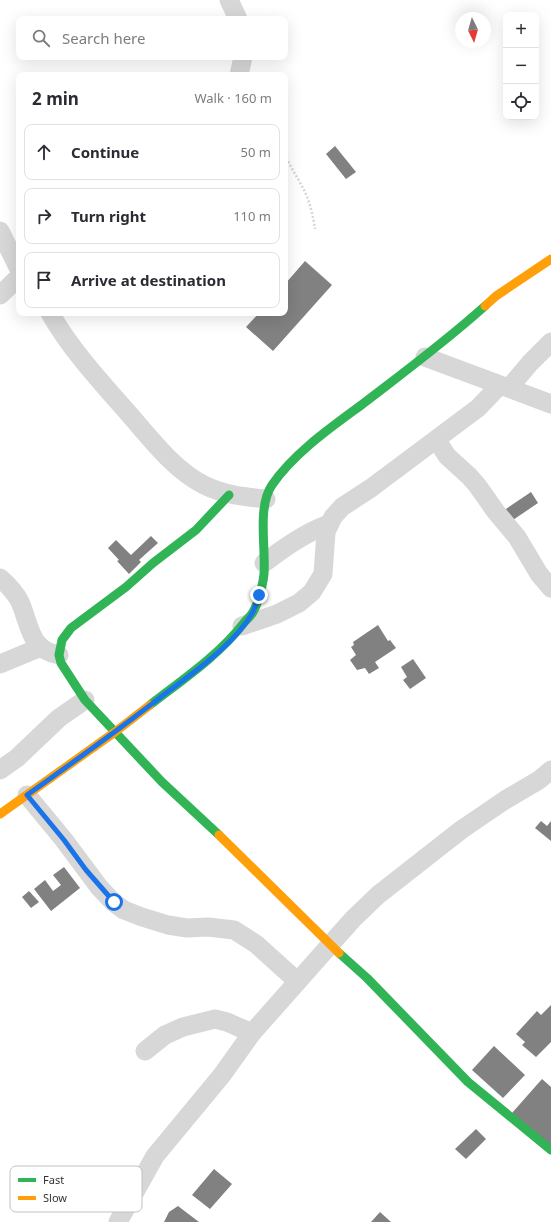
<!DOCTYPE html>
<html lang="en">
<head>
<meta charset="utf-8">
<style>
	body { margin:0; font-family:"Noto Sans",sans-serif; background:#f7f7f7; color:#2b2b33 }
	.controls { position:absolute; right:12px; top:12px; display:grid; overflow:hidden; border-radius:8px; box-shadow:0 4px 16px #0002 }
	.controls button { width:36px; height:36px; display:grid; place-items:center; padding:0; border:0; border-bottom:1px solid #e1e1e2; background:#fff; color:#2b2b33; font:20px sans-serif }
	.compass { position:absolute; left:455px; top:12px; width:36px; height:36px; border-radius:50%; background:#fff; box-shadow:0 4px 16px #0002; rotate:175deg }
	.stop { position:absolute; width:12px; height:12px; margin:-9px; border:3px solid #1a73e8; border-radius:50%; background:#fff }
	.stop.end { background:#1a73e8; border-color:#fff; box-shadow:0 1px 4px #0008 }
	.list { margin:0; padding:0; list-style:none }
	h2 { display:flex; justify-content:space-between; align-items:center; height:52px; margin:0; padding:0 16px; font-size:17px }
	h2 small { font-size:13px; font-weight:400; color:#7c7c81 }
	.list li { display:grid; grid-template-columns:26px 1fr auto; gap:12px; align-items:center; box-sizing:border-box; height:56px; margin:0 8px 8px; padding:0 8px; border:1px solid #e1e1e2; border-radius:8px }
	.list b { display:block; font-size:15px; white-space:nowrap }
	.list em { font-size:13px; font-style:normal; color:#7c7c81 }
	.icon { flex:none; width:22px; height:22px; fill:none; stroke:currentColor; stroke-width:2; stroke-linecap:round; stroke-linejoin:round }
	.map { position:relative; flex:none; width:551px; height:1222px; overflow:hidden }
	.search { position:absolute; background:#fff; box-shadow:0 4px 16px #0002; left:16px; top:16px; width:272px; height:44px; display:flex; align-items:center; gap:10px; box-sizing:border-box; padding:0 14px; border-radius:8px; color:#7c7c81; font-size:15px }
	.panel { position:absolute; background:#fff; box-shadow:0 4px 16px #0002; left:16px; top:72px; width:272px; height:244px; border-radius:8px }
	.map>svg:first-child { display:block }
</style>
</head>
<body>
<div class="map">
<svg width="551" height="1222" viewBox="0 0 551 1222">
	<rect width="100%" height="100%" fill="#fff"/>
	<g fill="#818181">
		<path d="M335,146L356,172L346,179L326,154Z"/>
		<path d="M305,261L332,285L273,351L246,327L259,313H285V284Z"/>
		<path d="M531,492L538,503L510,522L503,511Z"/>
		<path d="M151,536L158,543L139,560L141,562L129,574L117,561L119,560L108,548L116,540L131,555Z"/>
		<path d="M378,625L388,641L390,640L396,648L375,662L379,668L369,674L365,668L357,670L350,660L356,655L351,647L354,645L353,642Z"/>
		<path d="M413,659L426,678L410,689L403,680L407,677L401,667Z"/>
		<path d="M541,821L547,826L551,821V841L535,828Z"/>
		<path d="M64,867L80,888L51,911L34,889L45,880L53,891L61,885L53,875Z"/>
		<path d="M29,891L39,902L31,908L22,897Z"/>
		<path d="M551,1005V1042L536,1057L522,1045L525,1042L516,1034L537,1011L541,1015Z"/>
		<path d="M494,1046L525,1075L503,1098L472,1070Z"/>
		<path d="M542,1079L551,1087V1146L512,1113Z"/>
		<path d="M476,1129L486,1139L466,1159L455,1149Z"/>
		<path d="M214,1169L232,1184L210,1209L192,1195Z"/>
		<path d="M178,1206L199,1222H164L169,1212Z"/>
		<path d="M380,1212L391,1222H371Z"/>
	</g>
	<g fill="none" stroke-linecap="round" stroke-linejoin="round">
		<path stroke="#d6d6d6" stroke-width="2.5" stroke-dasharray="2 2" stroke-linecap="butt" d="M285,154C290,167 298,178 304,190C310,202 313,216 315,229"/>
		<g stroke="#d7d7d7" stroke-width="19">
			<path d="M229,0L238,19"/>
			<path d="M239,75L243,57"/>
			<path d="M0,231L19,269"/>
			<path d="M0,295L19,277"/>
			<path d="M50,313C71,350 101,382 129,414C151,439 174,470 204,485C224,495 245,497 266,499"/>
			<path d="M425,357L551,404"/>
			<path d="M509,388L530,363L551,342"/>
			<path d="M437,440L447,456L469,476L477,485L496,512L517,537L539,574L551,588"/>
			<path d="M264,563C285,547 305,533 329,524"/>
			<path d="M0,578C8,585 15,592 20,602C30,624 29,650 59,655"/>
			<path d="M242,626L277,614L299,603L312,592L323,574L326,532L333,517L342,507L371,488L478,408L500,385"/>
			<path d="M0,664L41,647"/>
			<path d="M0,770L17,758L59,718L85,700"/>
			<path d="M27,795L64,840L99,887L113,902L124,910L142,917L168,925L187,928L208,927L234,930L256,944L297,981"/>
			<path d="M145,1051L165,1035L183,1027L215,1019L227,1022L252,1033"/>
			<path d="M118,1222L155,1156L222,1075L252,1033L353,919L378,895L461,830L505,800L539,780L551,770"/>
		</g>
		<g stroke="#30b455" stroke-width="9">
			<path d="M150,705C182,680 218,656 243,624C246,620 251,616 253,612C258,604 263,584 264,574C266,548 257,507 272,485C293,454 330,428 360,406C403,373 445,342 485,306"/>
			<path d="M219,835L162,782L85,700L61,663L59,655L62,640L71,628L126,587L153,563L196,530L229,495"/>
			<path d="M339,953L367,978L468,1082L551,1150"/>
		</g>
		<g stroke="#ff9f0a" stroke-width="9">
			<path d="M485,306L496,296L551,259"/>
			<path d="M0,814L115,732L150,705"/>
			<path d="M219,835L339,953"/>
		</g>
	</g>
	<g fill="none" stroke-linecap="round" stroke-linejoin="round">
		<path stroke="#1a73e8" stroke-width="5" d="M114,902L86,870L64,840L27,795C71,764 114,733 157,700C188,676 233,647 253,612C255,607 257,601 259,595"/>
	</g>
	<rect x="10" y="1166" width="132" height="46" rx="6" fill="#fff" stroke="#c2c2c2" stroke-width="1"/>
	<rect x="18" y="1178" width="18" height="4" fill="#30b455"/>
	<rect x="18" y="1196" width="18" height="4" fill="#ff9f0a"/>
	<g font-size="11" fill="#333">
		<text x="43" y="1184">Fast</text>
		<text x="43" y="1202">Slow</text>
	</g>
</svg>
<div class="controls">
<button>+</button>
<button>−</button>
<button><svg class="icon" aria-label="locate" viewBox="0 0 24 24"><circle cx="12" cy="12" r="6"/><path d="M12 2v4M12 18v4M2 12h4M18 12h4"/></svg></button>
</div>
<svg class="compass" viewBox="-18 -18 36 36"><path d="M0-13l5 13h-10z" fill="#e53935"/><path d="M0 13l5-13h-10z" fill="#7c7c81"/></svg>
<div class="stop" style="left:114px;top:902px"></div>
<div class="stop end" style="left:259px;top:595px"></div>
<div class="search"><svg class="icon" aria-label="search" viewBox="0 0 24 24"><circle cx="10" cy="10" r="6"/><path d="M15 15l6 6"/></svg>Search here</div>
<section class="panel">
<h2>2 min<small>Walk · 160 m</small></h2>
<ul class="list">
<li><svg class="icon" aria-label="ahead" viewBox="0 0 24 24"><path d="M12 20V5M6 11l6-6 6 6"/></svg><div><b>Continue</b></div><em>50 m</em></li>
<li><svg class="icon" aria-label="right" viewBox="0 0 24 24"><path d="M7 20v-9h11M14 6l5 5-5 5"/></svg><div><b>Turn right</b></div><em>110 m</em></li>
<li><svg class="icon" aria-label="arrive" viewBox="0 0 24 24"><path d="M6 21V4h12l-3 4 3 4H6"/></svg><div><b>Arrive at destination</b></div></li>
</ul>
</section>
</div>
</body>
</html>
